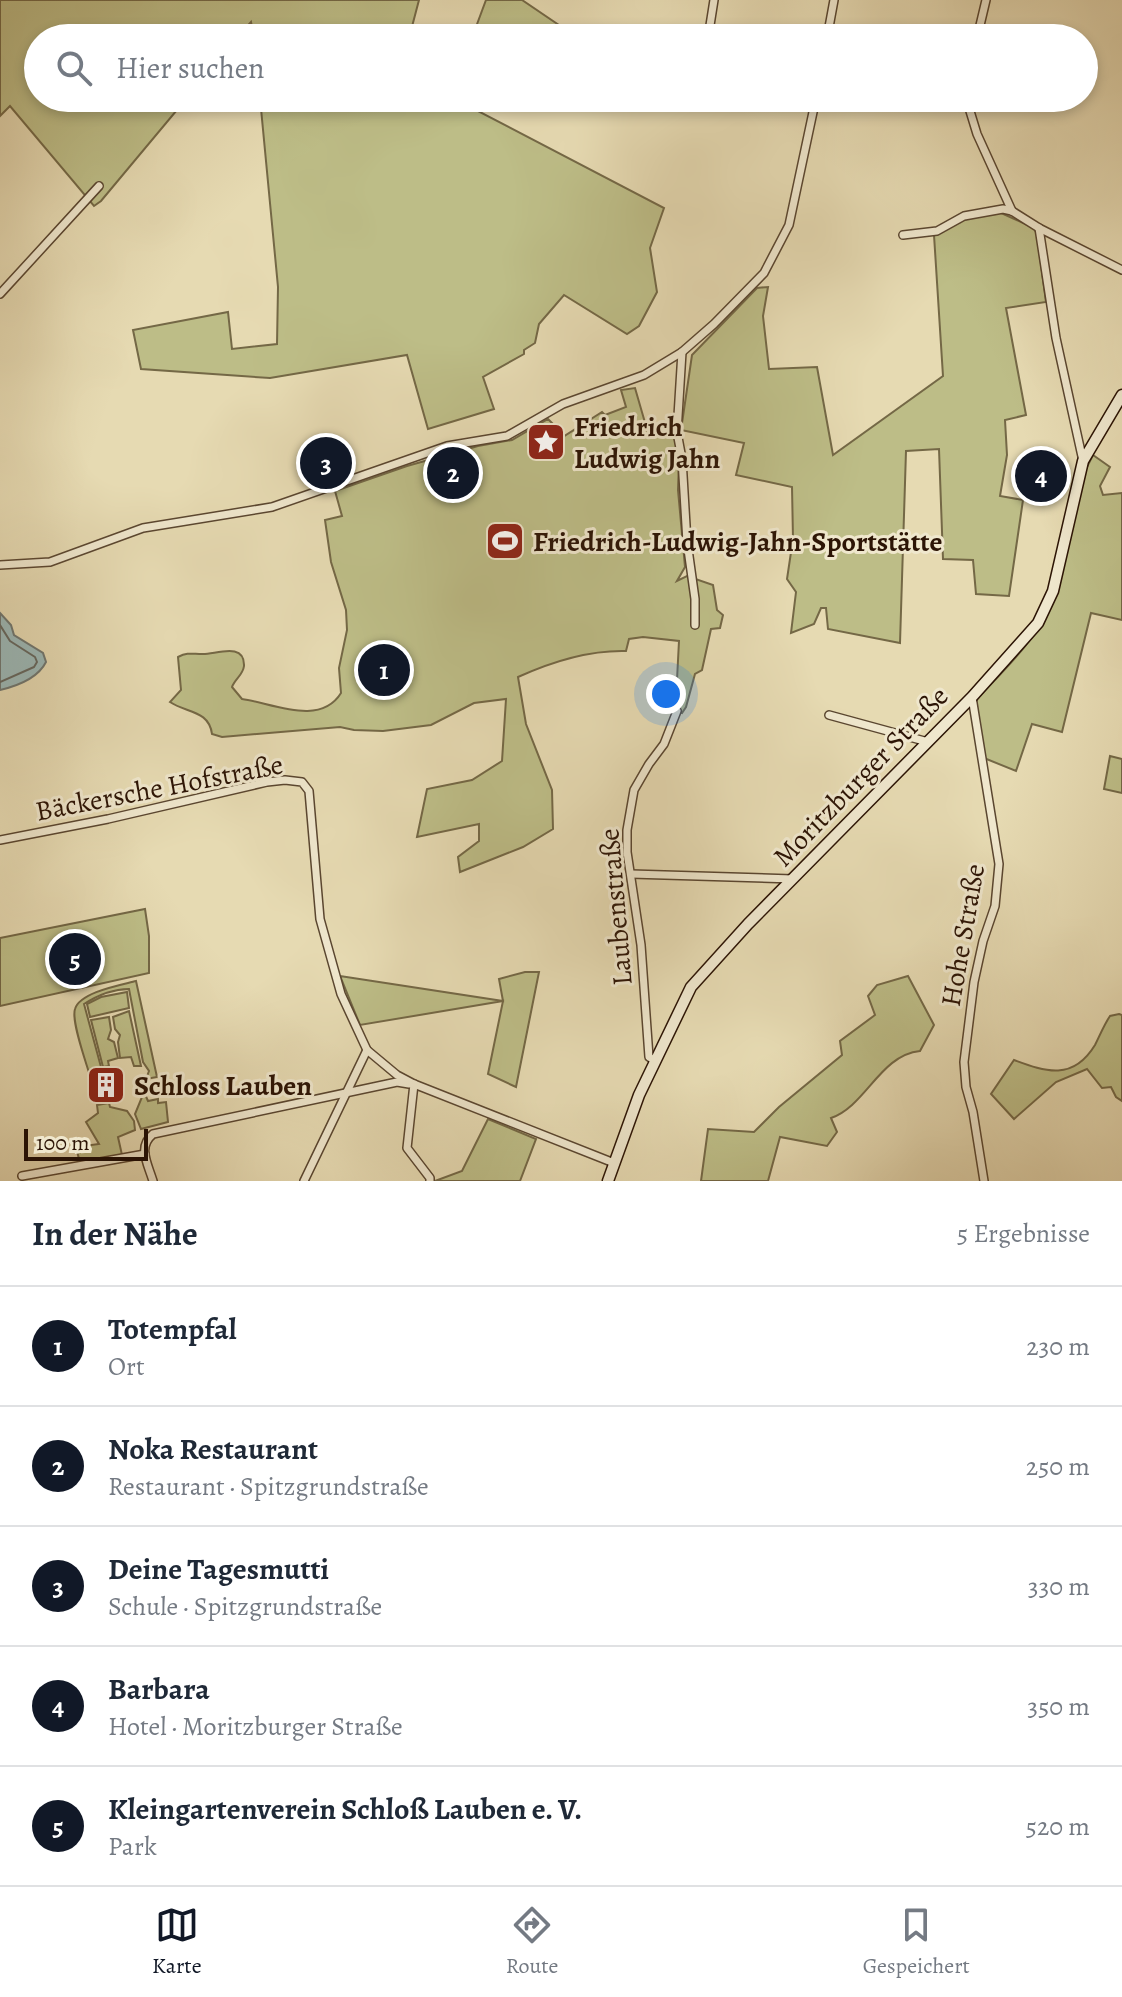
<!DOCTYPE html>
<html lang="de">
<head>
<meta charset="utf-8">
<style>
	body { margin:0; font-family:Alegreya,serif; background:#f6f6f7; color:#1f2937 }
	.scale { position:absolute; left:24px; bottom:20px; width:124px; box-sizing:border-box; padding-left:8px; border:4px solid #2c1405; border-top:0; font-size:22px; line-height:28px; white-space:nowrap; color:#2c1405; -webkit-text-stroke:6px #efe7cd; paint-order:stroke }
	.you { position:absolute; left:666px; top:694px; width:28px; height:28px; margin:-20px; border:6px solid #fff; border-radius:50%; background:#1a73e8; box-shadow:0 0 0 12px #1a73e833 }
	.badge { display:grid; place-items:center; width:52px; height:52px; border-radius:50%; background:#111827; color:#fff; font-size:26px; font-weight:700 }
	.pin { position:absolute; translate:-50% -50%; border:4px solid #fff; box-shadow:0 2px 8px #0006 }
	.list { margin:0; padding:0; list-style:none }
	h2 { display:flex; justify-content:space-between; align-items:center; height:104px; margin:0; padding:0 32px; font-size:34px }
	h2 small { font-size:26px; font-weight:400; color:#747a83 }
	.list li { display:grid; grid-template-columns:52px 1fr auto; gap:24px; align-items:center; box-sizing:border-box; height:120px; padding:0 32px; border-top:2px solid #e0e1e3 }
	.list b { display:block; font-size:30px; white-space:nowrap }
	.list p { margin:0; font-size:26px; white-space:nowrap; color:#747a83 }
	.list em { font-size:26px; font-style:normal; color:#747a83 }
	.icon { flex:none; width:44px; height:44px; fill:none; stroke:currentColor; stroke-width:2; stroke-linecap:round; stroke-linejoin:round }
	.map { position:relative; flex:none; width:1122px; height:1181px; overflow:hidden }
	.search { position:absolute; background:#fff; box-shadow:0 4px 12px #0003; left:24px; right:24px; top:24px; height:88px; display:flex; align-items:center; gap:20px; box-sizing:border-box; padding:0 28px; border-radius:44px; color:#747a83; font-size:30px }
	.sheet { height:704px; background:#fff }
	nav { display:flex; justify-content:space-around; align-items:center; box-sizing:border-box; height:112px; border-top:2px solid #e0e1e3; background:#fff; font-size:22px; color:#747a83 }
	nav a { display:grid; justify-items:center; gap:4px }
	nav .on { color:#111827 }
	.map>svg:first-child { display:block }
</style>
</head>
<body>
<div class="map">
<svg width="1122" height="1181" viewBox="0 0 1122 1181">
	<rect width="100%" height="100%" fill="#e6dab2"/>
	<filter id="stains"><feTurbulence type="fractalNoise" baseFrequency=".0025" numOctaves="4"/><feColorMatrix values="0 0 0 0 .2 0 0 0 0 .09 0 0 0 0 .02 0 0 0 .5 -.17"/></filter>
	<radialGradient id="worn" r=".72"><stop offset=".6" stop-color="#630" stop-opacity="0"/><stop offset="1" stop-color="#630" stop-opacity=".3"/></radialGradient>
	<g fill="#bdbd87" stroke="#746846" stroke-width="2">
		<path d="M0,0H419L409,38H254L251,22L237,38H38V98H187L101,201L94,206L10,106L0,116Z"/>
		<path d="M486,0H522L578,38H478L473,35Z"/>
		<path d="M260,98H453L664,208L650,248L657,292L639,326L627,334L564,295L539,324L535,343L524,350V354L483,377L494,409L428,429L407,355L270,378L141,369L133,330L228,312L232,349L277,344L278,287Z"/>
		<path d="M999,212L1034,228L1037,234L1046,302L1006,308L1026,415L1005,420L1007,455L1000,496L1023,500L1009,596L976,594L973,560L943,559L939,449L906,451L900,643L828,629L826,608H821L814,624L791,633L796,592L787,579L793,539L792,487L736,475L744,443L681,430L692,355L757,288L768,287L763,316L769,369L817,367L833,455L943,376L934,235L963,220Z"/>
		<path d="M635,388L648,433L673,430L679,461L678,490L685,567L677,581L687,576L713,585L717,610L723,615L720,628L711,629L702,670L695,674L686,707L682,713L672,710L676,699L679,641L643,637L629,639L626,651C590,650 551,662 518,677L526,724L552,790L553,829L523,847L460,872L458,857L479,841V824L417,837L427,789L472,780L502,761L506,699L474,703L431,725L383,731L354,730L340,727L222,737L212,734C209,710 186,713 170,702L181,690L178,657C188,652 192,654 202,654C214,655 245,641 244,666C243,675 235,679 232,687L242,699C272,703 320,727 341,693L339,668L347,630L346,610L331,562L325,520L342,516L335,491L407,466L478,446L512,440L548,419L554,425L551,428L558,440L602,412L605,415L626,407L621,390Z"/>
		<path d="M1093,455L1110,467L1100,486L1103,495L1122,493V620L1091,613L1062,732L1032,724L1016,771L984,758L976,700C1005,669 1037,639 1054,600L1086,469Z"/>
		<path d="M1110,756L1122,759V793L1104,789Z"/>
		<path d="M145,909L149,936V973L0,1006V938Z"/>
		<path d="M525,972H539L516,1087L488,1074L503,1001L360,1025L340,976L503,1001L499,979Z"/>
		<path d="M908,976L934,1025L920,1051C880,1055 866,1106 831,1118L837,1132L827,1146L780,1137L768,1181H701L708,1129L754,1132L779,1107L842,1055L840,1041L875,1015L868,996L877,985Z"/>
		<path d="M136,981L157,1077L146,1079L149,1071L143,1062L129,989C112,989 98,995 84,1004L101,1067L100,1072L110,1069L111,1080L101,1082L99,1074L90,1076C86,1062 71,1021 75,1009C80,992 121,985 136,981Z"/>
		<path d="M127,992L129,1008L90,1017L87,1004L101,997Z"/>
		<path d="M129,1011L141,1066H134L131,1057L120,1058L118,1042L120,1035L115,1029L113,1017Z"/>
		<path d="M1119,1014L1122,1015V1101L1116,1097L1111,1087L1102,1088L1087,1069L1056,1082L1014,1119L991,1094L1014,1060C1046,1072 1073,1081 1095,1045C1100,1035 1104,1025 1110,1016Z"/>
		<path d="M109,1017L111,1030L108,1039L114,1042L118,1058L108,1061L109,1066L103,1067L91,1020Z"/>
		<path d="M144,1092L148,1101L158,1099V1103L166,1102L168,1122L141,1129L135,1114Z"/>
		<path d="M109,1103L110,1107L127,1111L134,1121L135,1130L118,1137L122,1155L80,1163L76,1147L99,1144L86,1122L98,1113L97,1105Z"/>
		<path d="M488,1119L536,1139L520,1181H435L462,1171Z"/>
	</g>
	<path fill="#9bb8b7" stroke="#6f7670" stroke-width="2" d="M0,613L11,625L14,635L43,653L46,662C38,678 17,686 0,690Z"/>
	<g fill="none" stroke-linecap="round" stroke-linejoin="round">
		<path stroke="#64665e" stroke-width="2" d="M0,625L10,641L35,657L37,662L34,667L0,682"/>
		<g stroke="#5a4630" stroke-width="10">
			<g id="minor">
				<path d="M708,38L714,0"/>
				<path d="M827,38L834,0"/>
				<path d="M977,38L986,0"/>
				<path d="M966,98L977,134L1012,211"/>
				<path d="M1039,228L1056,338L1083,461"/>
				<path d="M903,235L937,231L964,216L1003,209L1012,211L1039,228L1122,270"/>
				<path d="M0,294L99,186"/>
				<path d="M682,352L677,432L682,459L687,542L695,599V625"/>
				<path d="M0,565L50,562L143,528L272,507L447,446L507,436L563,404L644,375L682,352L714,324L764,273L789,225L816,98"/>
				<path d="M972,697L999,864L995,906L983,941L974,982L964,1062L966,1087L973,1112L984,1181"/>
				<path d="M829,715L928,742"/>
				<path d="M0,840L108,819L267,782L285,780L302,782L309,791L320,919L341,994L367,1050L397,1075L414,1084L614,1163"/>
				<path d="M631,874L793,879"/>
				<path d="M654,1060L649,1057L641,945L627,852V830L634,790L649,764L664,744L677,711"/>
				<path d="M414,1084L407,1148L430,1178V1181"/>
				<path d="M22,1176L145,1154"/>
				<path d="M153,1181C148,1164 137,1147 153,1134L397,1082L409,1084"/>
				<path d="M304,1181L367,1050"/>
			</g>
		</g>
		<g stroke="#2c1405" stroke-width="13">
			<path id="secondary" d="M608,1181L639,1095L691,987L748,924L972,697L1038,623L1053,591L1083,461L1122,395"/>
		</g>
		<use href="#minor" stroke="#efe7cd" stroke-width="7"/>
		<use href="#secondary" stroke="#efe7cd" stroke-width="10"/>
	</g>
	<defs>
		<g id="sight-square" transform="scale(2)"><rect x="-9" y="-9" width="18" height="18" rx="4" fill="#8f2418" stroke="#efe7cd"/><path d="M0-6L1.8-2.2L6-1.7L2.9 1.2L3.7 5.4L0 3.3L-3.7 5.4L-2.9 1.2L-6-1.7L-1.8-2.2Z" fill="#fff"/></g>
		<g id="stadium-square" transform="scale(2)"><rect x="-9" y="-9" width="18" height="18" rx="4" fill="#8f2418" stroke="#efe7cd"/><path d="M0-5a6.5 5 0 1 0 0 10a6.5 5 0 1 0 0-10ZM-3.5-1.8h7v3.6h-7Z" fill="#fff"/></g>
		<g id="building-square" transform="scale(2)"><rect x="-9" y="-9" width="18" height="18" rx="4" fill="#8f2418" stroke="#efe7cd"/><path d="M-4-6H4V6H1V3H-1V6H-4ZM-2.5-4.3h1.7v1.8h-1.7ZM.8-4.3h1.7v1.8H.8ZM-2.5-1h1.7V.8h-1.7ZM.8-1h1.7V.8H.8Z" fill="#fff"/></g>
	</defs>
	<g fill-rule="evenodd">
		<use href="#sight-square" x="546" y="442"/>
		<use href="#stadium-square" x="505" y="541"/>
		<use href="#building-square" x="106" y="1085"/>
	</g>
	<g text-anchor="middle" stroke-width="6" stroke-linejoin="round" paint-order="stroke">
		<g font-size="28" font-weight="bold" fill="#2c1405" stroke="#efe7cd" text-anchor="start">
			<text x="574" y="436">Friedrich<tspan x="574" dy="32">Ludwig Jahn</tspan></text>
			<text x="533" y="551">Friedrich-Ludwig-Jahn-Sportstätte</text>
			<text x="134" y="1095">Schloss Lauben</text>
		</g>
		<g font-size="28" fill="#2c1405" stroke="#efe7cd">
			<text transform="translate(860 776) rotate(-46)" y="10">Moritzburger Straße</text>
			<text transform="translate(159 787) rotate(-11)" y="10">Bäckersche Hofstraße</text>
			<text transform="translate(615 907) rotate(-95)" y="10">Laubenstraße</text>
			<text transform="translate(962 935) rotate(-80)" y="10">Hohe Straße</text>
		</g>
	</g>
	<rect width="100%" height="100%" filter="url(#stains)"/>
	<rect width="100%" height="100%" fill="url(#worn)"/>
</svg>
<div class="scale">100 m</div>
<div class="you"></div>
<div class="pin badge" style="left:384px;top:670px">1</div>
<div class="pin badge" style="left:453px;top:473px">2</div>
<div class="pin badge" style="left:326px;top:463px">3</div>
<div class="pin badge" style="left:1041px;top:476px">4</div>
<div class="pin badge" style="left:75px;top:959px">5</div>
<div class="search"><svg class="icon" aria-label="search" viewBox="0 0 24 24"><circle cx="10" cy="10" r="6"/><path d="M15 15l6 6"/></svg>Hier suchen</div>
</div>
<section class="sheet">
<h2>In der Nähe<small>5 Ergebnisse</small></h2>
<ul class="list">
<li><span class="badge">1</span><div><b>Totempfal</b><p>Ort</p></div><em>230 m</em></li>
<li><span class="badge">2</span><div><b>Noka Restaurant</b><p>Restaurant · Spitzgrundstraße</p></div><em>250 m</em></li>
<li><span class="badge">3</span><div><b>Deine Tagesmutti</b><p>Schule · Spitzgrundstraße</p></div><em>330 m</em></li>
<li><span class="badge">4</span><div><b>Barbara</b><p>Hotel · Moritzburger Straße</p></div><em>350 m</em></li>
<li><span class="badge">5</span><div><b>Kleingartenverein Schloß Lauben e. V.</b><p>Park</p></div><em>520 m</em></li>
</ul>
</section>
<nav>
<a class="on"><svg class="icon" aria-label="map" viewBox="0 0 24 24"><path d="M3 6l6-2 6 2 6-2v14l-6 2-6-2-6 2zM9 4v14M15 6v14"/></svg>Karte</a>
<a><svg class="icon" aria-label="directions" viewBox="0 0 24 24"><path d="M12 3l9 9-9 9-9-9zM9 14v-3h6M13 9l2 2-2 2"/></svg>Route</a>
<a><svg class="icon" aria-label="saved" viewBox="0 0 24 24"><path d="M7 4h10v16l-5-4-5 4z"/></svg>Gespeichert</a>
</nav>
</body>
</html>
